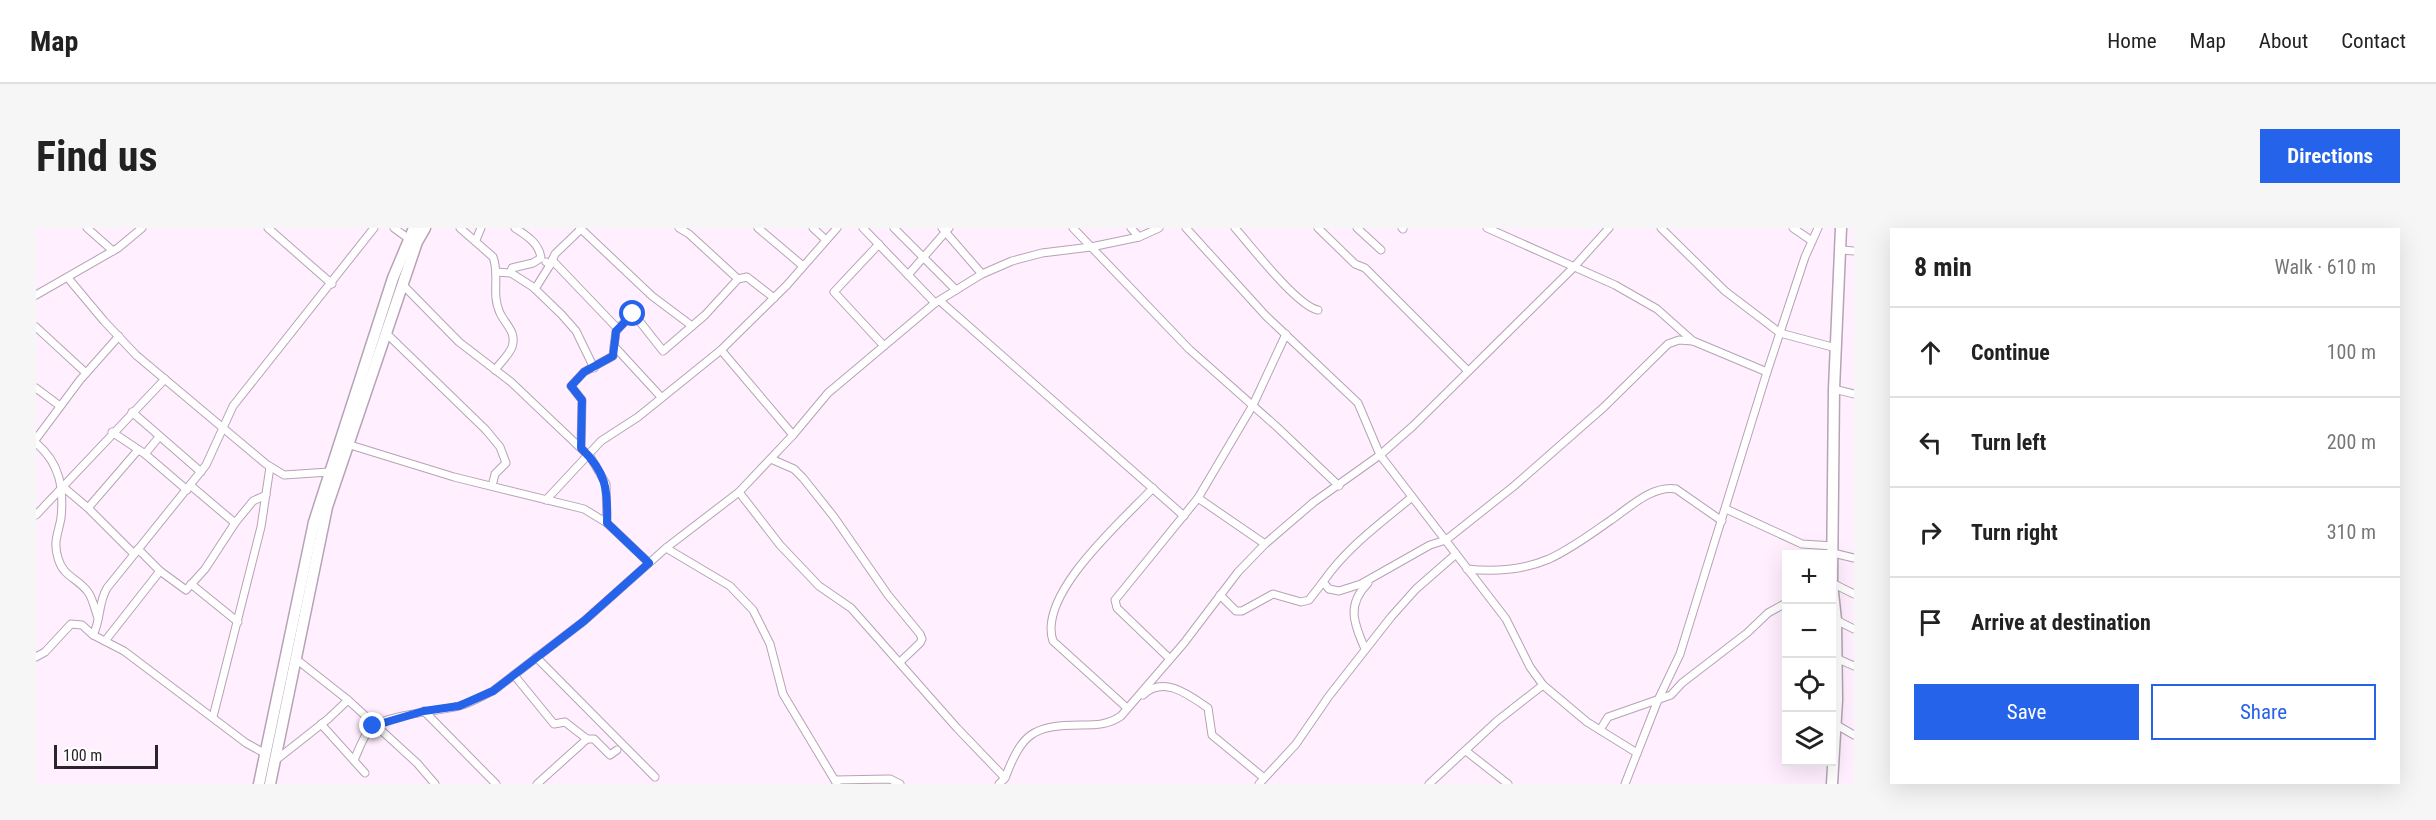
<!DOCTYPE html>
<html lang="en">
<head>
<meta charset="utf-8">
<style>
	body { margin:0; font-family:"Roboto Condensed",sans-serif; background:#f6f6f6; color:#222 }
	.controls { position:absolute; right:18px; bottom:18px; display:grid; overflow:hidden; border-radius:0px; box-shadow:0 6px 24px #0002 }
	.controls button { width:54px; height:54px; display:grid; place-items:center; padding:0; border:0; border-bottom:2px solid #e0e0e0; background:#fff; color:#222; font:30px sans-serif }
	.scale { position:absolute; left:18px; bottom:15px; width:104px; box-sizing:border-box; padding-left:6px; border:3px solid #2b242c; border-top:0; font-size:16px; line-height:21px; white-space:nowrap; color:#2b242c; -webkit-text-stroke:4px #fff; paint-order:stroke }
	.stop { position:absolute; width:18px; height:18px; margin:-14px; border:4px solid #2563eb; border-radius:50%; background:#fff }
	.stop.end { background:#2563eb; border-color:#fff; box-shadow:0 2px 6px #0008 }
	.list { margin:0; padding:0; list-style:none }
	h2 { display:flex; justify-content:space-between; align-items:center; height:78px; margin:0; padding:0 24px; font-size:26px }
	h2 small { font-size:20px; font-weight:400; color:#767676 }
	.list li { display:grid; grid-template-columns:39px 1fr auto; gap:18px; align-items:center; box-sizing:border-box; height:90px; padding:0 24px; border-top:2px solid #e0e0e0 }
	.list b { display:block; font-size:22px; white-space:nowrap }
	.list em { font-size:20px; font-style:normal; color:#767676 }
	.actions { display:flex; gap:12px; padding:18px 24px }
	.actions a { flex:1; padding:14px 0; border:2px solid #2563eb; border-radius:0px; text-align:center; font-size:21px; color:#2563eb }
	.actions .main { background:#2563eb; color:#fff }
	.icon { flex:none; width:33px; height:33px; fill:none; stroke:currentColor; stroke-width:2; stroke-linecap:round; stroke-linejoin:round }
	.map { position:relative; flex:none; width:1818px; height:556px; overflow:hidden; border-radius:0px }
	header { display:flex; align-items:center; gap:36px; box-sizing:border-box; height:84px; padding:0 30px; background:#fff; border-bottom:2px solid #e0e0e0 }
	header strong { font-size:28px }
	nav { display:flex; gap:33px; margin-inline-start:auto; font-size:21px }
	.intro { display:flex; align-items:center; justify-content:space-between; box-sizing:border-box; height:144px; padding:0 36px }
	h1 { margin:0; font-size:42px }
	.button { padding:15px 27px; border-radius:0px; background:#2563eb; color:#fff; font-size:21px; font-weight:700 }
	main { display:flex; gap:36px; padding:0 36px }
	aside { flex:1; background:#fff; border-radius:0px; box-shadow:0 6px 24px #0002 }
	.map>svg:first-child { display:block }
</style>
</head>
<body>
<header>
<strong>Map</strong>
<nav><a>Home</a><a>Map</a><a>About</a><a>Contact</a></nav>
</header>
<div class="intro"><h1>Find us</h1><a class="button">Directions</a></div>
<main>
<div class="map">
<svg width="1818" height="556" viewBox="0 0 1818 556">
	<rect width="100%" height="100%" fill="#ffefff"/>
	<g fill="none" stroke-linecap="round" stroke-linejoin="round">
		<g stroke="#b6a3b6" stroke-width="9">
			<g id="street">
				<path d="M51,0L77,23"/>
				<path d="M232,0L296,56"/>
				<path d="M358,0L373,11"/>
				<path d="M424,0L457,29C464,46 455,67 464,85C469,96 481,104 476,119C473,127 464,135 459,142"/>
				<path d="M544,0L616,68L656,98"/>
				<path d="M643,0L653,6L702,51"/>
				<path d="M722,0L767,38"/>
				<path d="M777,0L790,12"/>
				<path d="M827,0L899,75"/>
				<path d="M858,0L920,62"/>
				<path d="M906,0L946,46"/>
				<path d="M1037,0L1153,121L1241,199L1303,258"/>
				<path d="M1095,0L1103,9"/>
				<path d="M1150,0L1230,88L1322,175L1344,227L1470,391L1494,439L1507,457L1551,494L1601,525"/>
				<path d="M1199,0C1215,18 1261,78 1282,82"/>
				<path d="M1282,0L1319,36L1329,40L1432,143"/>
				<path d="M1321,0L1345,22"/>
				<path d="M1366,0L1367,1"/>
				<path d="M1451,0L1579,57L1621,81L1657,113L1731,144"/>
				<path d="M1625,0L1689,63L1744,105L1800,120"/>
				<path d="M1757,0L1776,13"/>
				<path d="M440,12L445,0"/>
				<path d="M843,16L798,64L848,118"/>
				<path d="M1806,22L1818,23"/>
				<path d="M516,32L582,101"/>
				<path d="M514,37L519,26L545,1"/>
				<path d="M460,44L475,45L497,59L526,87L540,103L558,140"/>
				<path d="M475,45L476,40L497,35L505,30C503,15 491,8 479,0"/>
				<path d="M872,47L913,0"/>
				<path d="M32,50L68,93L100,127L230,236L248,247L293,244"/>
				<path d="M367,57L423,114L475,154L555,230L570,256L571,295"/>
				<path d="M499,61L514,37L510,34"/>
				<path d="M0,67L82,20L106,0"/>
				<path d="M904,73L1148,288"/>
				<path d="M0,99L50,145"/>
				<path d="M350,105L450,202L464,219L470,235L459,246L456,258"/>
				<path d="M578,118L625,169"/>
				<path d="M685,122L757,207"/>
				<path d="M0,160L24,178"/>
				<path d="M1798,161L1818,166"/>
				<path d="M96,184L165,244"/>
				<path d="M76,204L109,226L151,262"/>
				<path d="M0,211L44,152L83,108"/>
				<path d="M0,215C24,235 28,260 25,290C22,307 17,313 22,330C27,349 42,350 52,364C57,371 59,382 62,390"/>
				<path d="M311,216L418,249L548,281L571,295L613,335"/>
				<path d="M545,220L546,172L535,158L548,144L577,128L580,103L597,85L627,123L669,87L702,51L711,49L738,70"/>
				<path d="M109,226L123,209"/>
				<path d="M735,231L758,241L767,250L798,289L852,367L884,406L886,411L884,415L864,434"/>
				<path d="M154,257L199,295L217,273L230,267"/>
				<path d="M26,258L52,280L98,326"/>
				<path d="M703,264L744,317L783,358L815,380L921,500L969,550L963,556"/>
				<path d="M1376,269C1345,295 1310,320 1287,354L1293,361L1303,363L1325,356L1394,317L1410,312L1478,258L1568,179L1632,116L1643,112L1657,113"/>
				<path d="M1162,270L1229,316"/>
				<path d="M510,272L565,213L602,189L685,122L751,57L801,0"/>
				<path d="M52,280L102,222"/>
				<path d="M1690,281L1766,316L1797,318"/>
				<path d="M0,287L129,151"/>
				<path d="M630,320L694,358L717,382L734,416L747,466L801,556"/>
				<path d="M102,321L124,343L150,362L169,341L199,295"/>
				<path d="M1797,325L1818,330"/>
				<path d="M1431,341C1459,344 1487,342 1513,331C1535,321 1555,306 1575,292C1593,280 1616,257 1640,261L1686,293"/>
				<path d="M1796,355L1818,366"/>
				<path d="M155,356L202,394"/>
				<path d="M1184,367L1200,383H1206L1237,366L1265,374L1273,372L1287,354"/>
				<path d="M1800,392L1818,401"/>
				<path d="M57,407C65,392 62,375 71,360L170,237L197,178L338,0"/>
				<path d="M69,413L124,343"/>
				<path d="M1329,421C1318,395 1310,377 1332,355"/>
				<path d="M0,429L9,424L35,396L46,397L57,407L88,423L210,515L230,526"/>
				<path d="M500,429L619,549"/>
				<path d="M1800,430L1818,438"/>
				<path d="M260,431L312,472L381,535L399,556"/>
				<path d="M1134,431L1081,380L1079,372L1162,270L1217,177L1250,106"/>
				<path d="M478,447L518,496L529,494L551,511H558L574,527L581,522"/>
				<path d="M1107,467C1128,447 1153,467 1172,480L1176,507L1228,550"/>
				<path d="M1091,480L1017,413C1001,366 1087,292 1117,260"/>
				<path d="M388,483L460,556"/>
				<path d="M177,489L225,299L234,239"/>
				<path d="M285,496L329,545"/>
				<path d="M1799,496L1818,507"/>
				<path d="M1564,502L1572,489L1635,467L1646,455L1711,405L1732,385L1750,375"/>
				<path d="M1430,523L1472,556"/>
				<path d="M240,532L292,491L312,472"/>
				<path d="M318,532C323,522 327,507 336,499C350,487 404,483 423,478C435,475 446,468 457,463L548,393L630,320L703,264L757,207L792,165L899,75L946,46L976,33L1006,25L1055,19L1103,9L1123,0"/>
				<path d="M969,550C986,506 996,497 1045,497C1060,497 1072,497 1085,488L1148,415L1202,344L1229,316L1278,274L1344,227L1377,198L1537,40L1573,0"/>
				<path d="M799,552L854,551L864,556"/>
				<path d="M501,556L551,511"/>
				<path d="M1223,556L1260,516L1293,468L1355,389L1380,361L1420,326"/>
				<path d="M1393,556L1461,493L1507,457"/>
				<path d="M1589,556L1622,472L1644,426L1731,144L1769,29L1782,0"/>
			</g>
		</g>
		<g stroke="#b6a3b6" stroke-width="13">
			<g id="secondary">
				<path d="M223,556L278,294L357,50L378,0"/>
				<path d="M234,556L291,279L381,14L389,0"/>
				<path d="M1796,556L1801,472L1800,392L1796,355L1798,161L1805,0"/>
			</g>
		</g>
		<use href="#street" stroke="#fff" stroke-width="7"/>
		<use href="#secondary" stroke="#fff" stroke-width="10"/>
	</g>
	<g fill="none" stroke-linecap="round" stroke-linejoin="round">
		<path stroke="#2563eb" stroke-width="8" d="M337,498L388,483L423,478L457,463L548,393L613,335L571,295C572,261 570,244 545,220L546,172L535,158L548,144L577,128L580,103L597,86"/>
	</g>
</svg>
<div class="controls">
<button>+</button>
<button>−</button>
<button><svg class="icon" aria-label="locate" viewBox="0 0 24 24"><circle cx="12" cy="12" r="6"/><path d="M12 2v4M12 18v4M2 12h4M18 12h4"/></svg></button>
<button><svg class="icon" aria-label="layers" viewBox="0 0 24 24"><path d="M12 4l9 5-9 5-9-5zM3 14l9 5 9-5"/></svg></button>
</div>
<div class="scale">100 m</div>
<div class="stop" style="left:597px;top:86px"></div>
<div class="stop end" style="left:337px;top:498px"></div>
</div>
<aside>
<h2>8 min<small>Walk · 610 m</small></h2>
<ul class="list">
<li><svg class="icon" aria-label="ahead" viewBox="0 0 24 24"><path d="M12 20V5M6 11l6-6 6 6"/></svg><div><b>Continue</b></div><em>100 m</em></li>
<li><svg class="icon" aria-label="left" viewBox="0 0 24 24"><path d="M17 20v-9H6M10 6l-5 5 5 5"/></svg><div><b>Turn left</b></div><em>200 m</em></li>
<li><svg class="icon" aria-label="right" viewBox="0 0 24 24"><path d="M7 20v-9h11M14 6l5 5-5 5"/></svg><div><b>Turn right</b></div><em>310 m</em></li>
<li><svg class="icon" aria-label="arrive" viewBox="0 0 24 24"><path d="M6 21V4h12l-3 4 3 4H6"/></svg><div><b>Arrive at destination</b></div></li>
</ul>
<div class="actions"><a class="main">Save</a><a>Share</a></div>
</aside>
</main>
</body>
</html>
